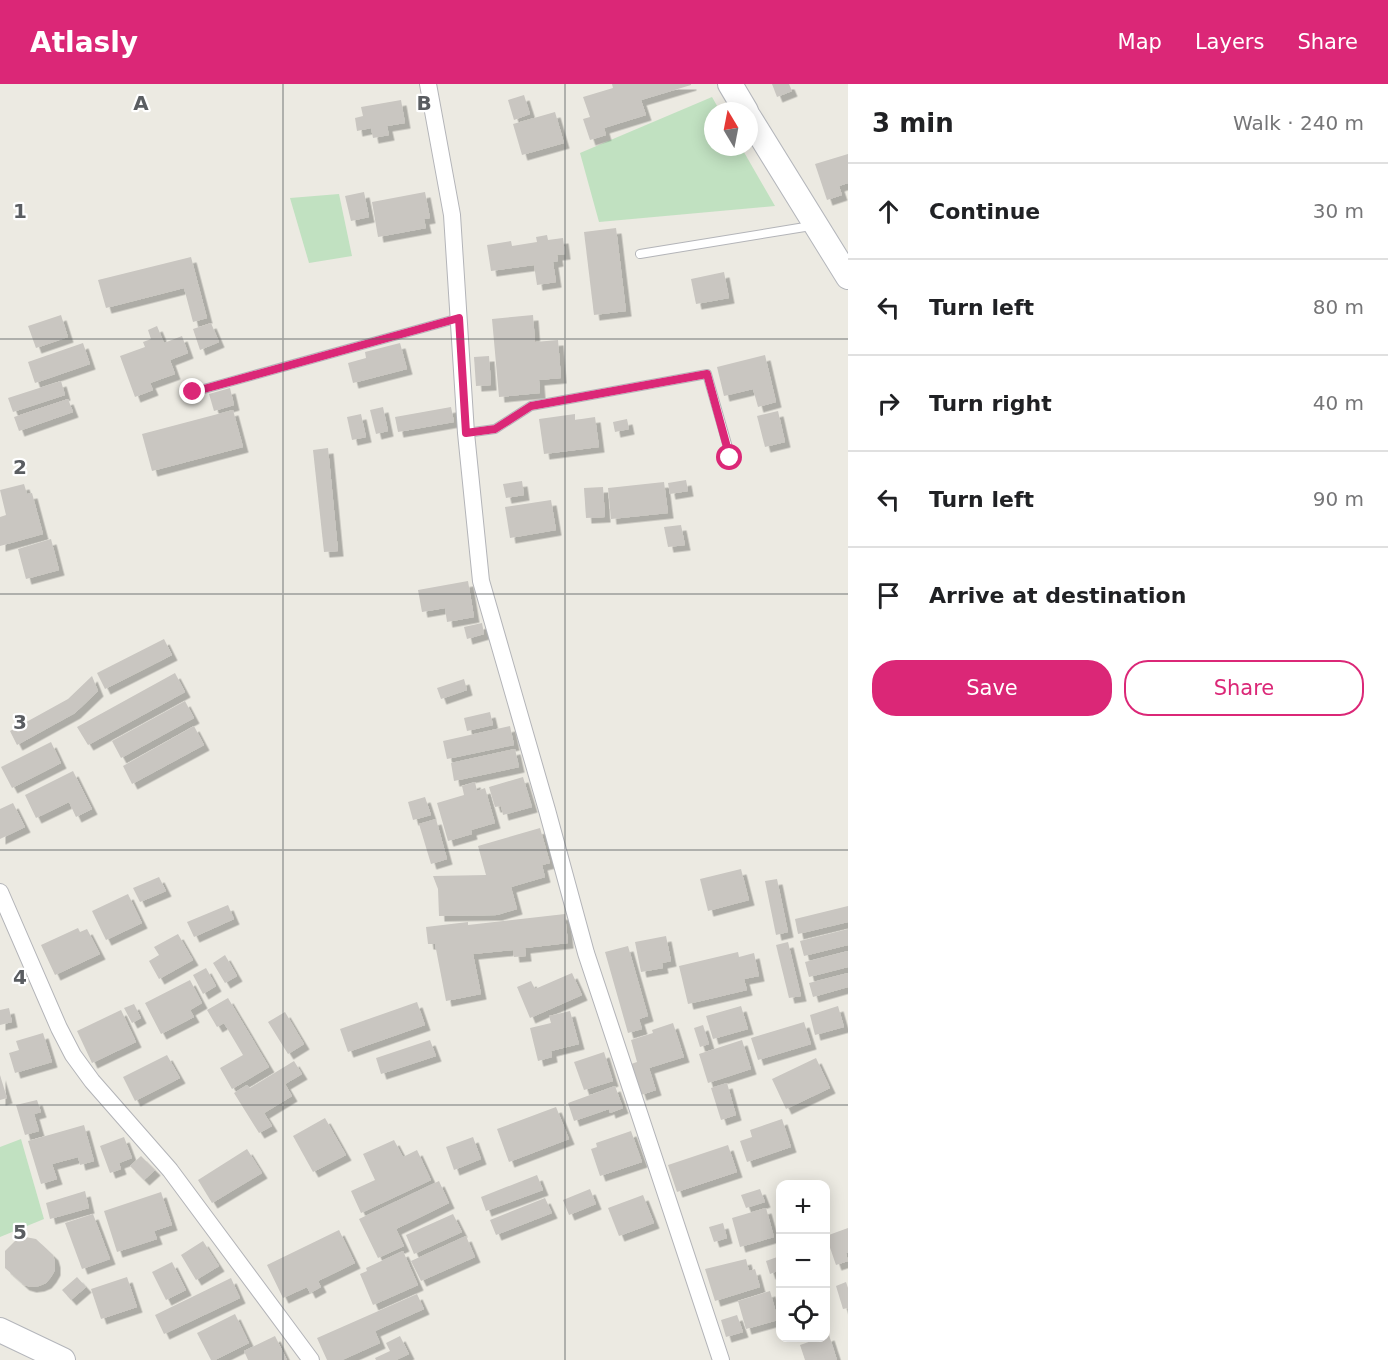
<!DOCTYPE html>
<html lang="en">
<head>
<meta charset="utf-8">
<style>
	body { margin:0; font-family:"DejaVu Sans",sans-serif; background:#f6f6f6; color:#202124 }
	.controls { position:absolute; right:18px; bottom:18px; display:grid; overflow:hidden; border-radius:12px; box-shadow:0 3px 15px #0003 }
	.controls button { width:54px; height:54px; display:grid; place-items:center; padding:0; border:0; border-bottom:2px solid #e0e0e0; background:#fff; color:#202124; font:30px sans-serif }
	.compass { position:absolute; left:704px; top:18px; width:54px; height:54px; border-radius:50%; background:#fff; box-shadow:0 3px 15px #0003; rotate:350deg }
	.stop { position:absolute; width:18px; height:18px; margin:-14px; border:4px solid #db2777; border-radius:50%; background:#fff }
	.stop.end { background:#db2777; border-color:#fff; box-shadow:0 2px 6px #0008 }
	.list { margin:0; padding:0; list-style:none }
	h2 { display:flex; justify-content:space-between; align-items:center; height:78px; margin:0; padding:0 24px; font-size:26px }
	h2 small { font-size:20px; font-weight:400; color:#757577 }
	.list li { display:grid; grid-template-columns:39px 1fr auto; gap:18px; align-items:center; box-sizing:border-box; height:96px; padding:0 24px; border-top:2px solid #e0e0e0 }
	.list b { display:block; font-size:22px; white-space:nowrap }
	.list em { font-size:20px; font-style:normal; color:#757577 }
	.actions { display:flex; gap:12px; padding:18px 24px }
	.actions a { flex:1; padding:14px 0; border:2px solid #db2777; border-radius:24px; text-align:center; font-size:21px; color:#db2777 }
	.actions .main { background:#db2777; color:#fff }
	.icon { flex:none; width:33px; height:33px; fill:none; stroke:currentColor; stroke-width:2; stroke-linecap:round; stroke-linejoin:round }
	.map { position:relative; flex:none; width:848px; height:1276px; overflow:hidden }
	header { display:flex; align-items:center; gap:36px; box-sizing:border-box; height:84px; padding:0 30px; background:#db2777; color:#fff }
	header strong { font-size:28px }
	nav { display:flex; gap:33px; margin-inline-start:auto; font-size:21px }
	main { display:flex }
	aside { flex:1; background:#fff }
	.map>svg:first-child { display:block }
</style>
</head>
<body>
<header>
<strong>Atlasly</strong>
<nav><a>Map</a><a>Layers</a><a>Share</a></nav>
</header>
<main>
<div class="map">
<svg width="848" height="1276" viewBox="0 0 848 1276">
	<defs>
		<filter id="shadow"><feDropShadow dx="5.5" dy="5.5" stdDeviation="0" flood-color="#0004"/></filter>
	</defs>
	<rect width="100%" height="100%" fill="#eceae2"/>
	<g fill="#c1e1c1">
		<path d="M712,13L720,27H713V63H741L775,122L599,138L580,69Z"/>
		<path d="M339,110L352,172L309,179L290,114Z"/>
		<path d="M21,1055L44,1135L0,1153V1063Z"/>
	</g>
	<g fill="#c9c6c1" filter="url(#shadow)">
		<path d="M612,0H691V1L641,16L646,31L604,44L606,51L590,56L583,35L590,33L583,13L613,4Z"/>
		<path d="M772,0H789L792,7L777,13Z"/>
		<path d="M524,11L530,30L514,36L508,16Z"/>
		<path d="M401,16L405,39L387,42L389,51L373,54L371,44L357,47L355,34L363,32L361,23Z"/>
		<path d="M555,28L564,59L522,71L513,40Z"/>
		<path d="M848,70V99L839,102L842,111L827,116L815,80Z"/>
		<path d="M364,108L369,133L351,137L345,112Z"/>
		<path d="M425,108L430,134L424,135L426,144L378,153L372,118Z"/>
		<path d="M616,144L626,227L594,231L584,148Z"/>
		<path d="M547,151L548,156L563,154L565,170L557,171L558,177L553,178L556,198L537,201L534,181L491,187L487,161L511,157L512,162L537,158L536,153Z"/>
		<path d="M191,173L207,234L193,238L184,204L106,224L98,196Z"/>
		<path d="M724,188L729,214L696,220L691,195Z"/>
		<path d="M61,231L68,253L36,264L28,242Z"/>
		<path d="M533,231L535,258L558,256L561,294L539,296L540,309L499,313L492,235Z"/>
		<path d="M211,239L219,258L200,266L193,245Z"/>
		<path d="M157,242L164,259L182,252L188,269L170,276L175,290L150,299L153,306L135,313L120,272L145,263L143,258L151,255L148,246Z"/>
		<path d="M83,259L90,280L35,299L28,278Z"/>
		<path d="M400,259L407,285L353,299L348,279L366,274L365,268Z"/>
		<path d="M765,271L776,318L758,323L753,305L724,312L717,283Z"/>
		<path d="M489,272L491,301L476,302L474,273Z"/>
		<path d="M61,297L65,311L13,328L8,314Z"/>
		<path d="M230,304L234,321L214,327L209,310Z"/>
		<path d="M68,315L73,328L19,347L14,333Z"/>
		<path d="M383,323L388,347L376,350L370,326Z"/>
		<path d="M451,323L454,338L398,348L395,333Z"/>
		<path d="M233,326L243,363L152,387L142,350Z"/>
		<path d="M778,327L785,358L765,363L757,332Z"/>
		<path d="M361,330L366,353L352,356L347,333Z"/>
		<path d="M575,330V336L595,333L599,363L544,370L539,335Z"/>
		<path d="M627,335L629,345L615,348L613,338Z"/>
		<path d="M328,364L338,467L324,468L313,366Z"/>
		<path d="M686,396L688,407L670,410L668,399Z"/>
		<path d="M522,397L524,411L506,414L503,400Z"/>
		<path d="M664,398L668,429L611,435L608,404Z"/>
		<path d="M24,400L27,410L32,409L43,450L0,462V433L6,431L0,406Z"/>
		<path d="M603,403L605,433L586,434L584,404Z"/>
		<path d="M551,416L556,446L510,454L505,423Z"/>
		<path d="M681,441L685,461L668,463L664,443Z"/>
		<path d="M51,455L59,486L26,495L18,465Z"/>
		<path d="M468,497L474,533L447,538L445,524L422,528L418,506Z"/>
		<path d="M482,539L484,550L467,555L464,543Z"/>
		<path d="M164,555L172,571L105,605L97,589Z"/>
		<path d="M175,589L185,608L88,661L77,643Z"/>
		<path d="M92,592L98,607L75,629L17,661L10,647L68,615Z"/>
		<path d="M464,595L467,606L441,615L437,604Z"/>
		<path d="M185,617L194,634L121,674L112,657Z"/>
		<path d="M490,628L493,641L467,647L464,634Z"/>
		<path d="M194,642L204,661L132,700L123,682Z"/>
		<path d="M510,642L514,661L447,675L443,657Z"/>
		<path d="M51,658L61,679L12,704L1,683Z"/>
		<path d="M515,665L519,683L454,697L451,679Z"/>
		<path d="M73,687L92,725L76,733L69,718L36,734L25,711Z"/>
		<path d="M523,693L532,723L503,731L501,722L495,723L489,703Z"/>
		<path d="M475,698L477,707L485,704L495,739L471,746L472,750L448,757L437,719L464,711L462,702Z"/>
		<path d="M425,713L431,731L413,736L408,718Z"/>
		<path d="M13,719L25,743L0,755V725Z"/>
		<path d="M436,735L447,775L431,780L419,740Z"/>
		<path d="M540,744L550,779L542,781L545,793L511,803L517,825L497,831L439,832L438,805L433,792L486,791L478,762Z"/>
		<path d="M741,785L749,816L708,827L700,795Z"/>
		<path d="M159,793L166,807L140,818L133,804Z"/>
		<path d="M777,795L788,848L776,851L765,797Z"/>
		<path d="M128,810L142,839L106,856L92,827Z"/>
		<path d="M228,821L234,835L194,853L187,838Z"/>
		<path d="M848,822V838L798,850L795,835Z"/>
		<path d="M565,830L568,859L525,864L526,872L514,873L513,866L473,870L481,910L446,917L435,860H428L426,843L468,838V841Z"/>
		<path d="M78,844L80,848L87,845L100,870L55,891L41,861Z"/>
		<path d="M848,845V861L804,872L800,857Z"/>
		<path d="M178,850L193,876L159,895L149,877L159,871L154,863Z"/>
		<path d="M666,852L671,877L662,879L663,884L641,888L635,858Z"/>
		<path d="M788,858L801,912L789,914L776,861Z"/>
		<path d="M628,862L648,932L639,935L642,945L628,949L605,868Z"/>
		<path d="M848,867V883L809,893L805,878Z"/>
		<path d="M738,868L739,873L754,869L759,892L744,895L747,906L688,920L679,882Z"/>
		<path d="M225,871L237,892L225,899L213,879Z"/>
		<path d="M206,884L216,902L203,910L193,891Z"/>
		<path d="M572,889L582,911L530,934L517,903L531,897L535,905Z"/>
		<path d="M848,889V903L813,913L809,899Z"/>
		<path d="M190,896L202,919L190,926L194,933L161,950L145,919Z"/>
		<path d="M228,914L269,983L232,1005L220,984L243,971L224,939L217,943L207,926Z"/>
		<path d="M417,918L425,941L348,968L340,945Z"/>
		<path d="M134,920L141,934L132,939L124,924Z"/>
		<path d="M741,922L748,945L713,955L706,932Z"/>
		<path d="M838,922L844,943L815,951L810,931Z"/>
		<path d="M9,924L12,938L0,941V926Z"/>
		<path d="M121,926L136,958L92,979L77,947Z"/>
		<path d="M570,927L579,960L551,967L552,973L538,977L530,944L551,939L549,932Z"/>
		<path d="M285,928L304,960L288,970L268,938Z"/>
		<path d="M804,938L811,960L758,976L751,954Z"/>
		<path d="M673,939L684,973L649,984L656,1006L641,1011L631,980L637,978L631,956L653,949L652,946Z"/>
		<path d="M703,941L709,960L700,963L694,944Z"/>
		<path d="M43,949L52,978L15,989L9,969L19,966L16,957Z"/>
		<path d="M430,956L436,972L381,990L376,974Z"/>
		<path d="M742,956L751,985L708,999L699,970Z"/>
		<path d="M604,968L613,997L584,1006L574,978Z"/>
		<path d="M167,971L180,994L135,1017L123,993Z"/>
		<path d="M816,974L830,1004L786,1025L772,995Z"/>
		<path d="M294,977L302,990L285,1000L292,1012L264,1029L272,1042L259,1049L234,1009L247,1001L250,1004Z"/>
		<path d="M0,991L7,1014L0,1016Z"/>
		<path d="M727,999L736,1031L721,1036L711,1004Z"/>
		<path d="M615,1002L623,1024L610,1029L609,1025L574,1037L568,1019Z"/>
		<path d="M37,1016L41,1028L34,1030L39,1047L25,1051L16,1021Z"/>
		<path d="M556,1023L569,1055L509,1078L497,1045Z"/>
		<path d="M325,1034L346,1071L313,1088L293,1052Z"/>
		<path d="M782,1035L791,1063L747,1078L740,1057L752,1053L750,1046Z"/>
		<path d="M84,1041L94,1077L80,1081L78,1073L52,1080L57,1095L41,1100L28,1057Z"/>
		<path d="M631,1047L642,1078L600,1092L591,1065L597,1063L596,1059Z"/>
		<path d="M124,1053L132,1074L119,1079L121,1085L110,1089L100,1062Z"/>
		<path d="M473,1053L481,1075L454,1086L446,1063Z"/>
		<path d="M394,1056L403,1073L417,1066L431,1096L361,1129L351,1107L375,1096L363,1070Z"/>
		<path d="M728,1061L737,1088L677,1108L668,1081Z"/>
		<path d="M247,1065L262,1089L212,1119L198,1096Z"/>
		<path d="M141,1072L155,1086L144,1096L130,1082Z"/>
		<path d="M537,1091L543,1106L486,1127L481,1113Z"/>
		<path d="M439,1097L449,1119L396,1145L404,1162L378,1174L359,1135Z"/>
		<path d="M590,1105L596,1120L569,1131L563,1116Z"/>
		<path d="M760,1105L765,1118L746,1124L741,1111Z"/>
		<path d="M85,1107L89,1124L50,1135L46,1119Z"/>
		<path d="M161,1108L172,1141L154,1147L157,1155L117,1168L104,1127Z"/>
		<path d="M643,1111L654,1139L619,1152L608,1124Z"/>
		<path d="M545,1114L552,1129L496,1151L490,1136Z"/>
		<path d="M766,1124L774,1153L740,1163L732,1134Z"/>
		<path d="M93,1130L110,1175L82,1185L65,1139Z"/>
		<path d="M453,1130L462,1148L414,1170L406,1151Z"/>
		<path d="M723,1139L727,1154L714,1158L709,1143Z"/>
		<path d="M848,1144V1169H846L848,1177L836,1181L826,1152Z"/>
		<path d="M339,1146L355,1179L318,1197L321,1203L310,1209L307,1203L283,1214L267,1181Z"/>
		<path d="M20,1152L36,1155L53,1171L55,1178V1186L51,1193L46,1199L39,1202L31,1203L24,1201L5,1184V1167Z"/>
		<path d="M466,1152L475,1173L421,1197L411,1177Z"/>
		<path d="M203,1157L219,1182L196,1196L181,1171Z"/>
		<path d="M403,1167L418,1201L373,1221L360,1190L367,1187L366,1184Z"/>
		<path d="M780,1172V1186L770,1190L766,1177Z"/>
		<path d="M746,1175L749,1187L755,1185L760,1203L715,1217L705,1185Z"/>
		<path d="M172,1178L186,1206L166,1216L152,1188Z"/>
		<path d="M77,1193L86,1203L71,1216L62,1206Z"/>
		<path d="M127,1193L137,1223L101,1235L91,1205Z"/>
		<path d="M231,1194L240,1214L164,1250L155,1231Z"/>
		<path d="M846,1198L848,1204V1224L843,1225L836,1202Z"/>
		<path d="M770,1207L778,1236L746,1245L738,1217Z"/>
		<path d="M417,1210L424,1225L375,1247L380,1259L342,1276H327L317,1254Z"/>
		<path d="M235,1230L249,1259L215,1276H211L197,1249Z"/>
		<path d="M737,1231L743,1248L726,1253L721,1236Z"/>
		<path d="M829,1251L837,1276H805L800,1261Z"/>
		<path d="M275,1252L287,1276H248L244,1267Z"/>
		<path d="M400,1252L409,1270L396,1276H376L375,1274L390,1267L386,1259Z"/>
	</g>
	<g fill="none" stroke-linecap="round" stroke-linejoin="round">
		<g stroke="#b3b4b8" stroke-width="10">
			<g id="lane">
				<path d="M640,170L811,142"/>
				<path d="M193,308L459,234"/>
				<path d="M466,349L495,345L531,322L707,290L731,374"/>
			</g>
		</g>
		<g stroke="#b3b4b8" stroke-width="18">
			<g id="street">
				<path d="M428,0L452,131L466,349L481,497L547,726L586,869L721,1276"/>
				<path d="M0,808L59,944L73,971L92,997L170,1086L311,1276"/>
			</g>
		</g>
		<g stroke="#b4b6bb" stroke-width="26">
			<g id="secondary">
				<path d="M730,0L746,27"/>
				<path d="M749,33L848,193"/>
				<path d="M0,1246L63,1276"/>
			</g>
		</g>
		<use href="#lane" stroke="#fff" stroke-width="8"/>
		<use href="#street" stroke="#fff" stroke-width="16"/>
		<use href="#secondary" stroke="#fff" stroke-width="24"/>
	</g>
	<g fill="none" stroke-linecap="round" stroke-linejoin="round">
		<path stroke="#db2777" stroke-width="8" d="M193,308L459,234L466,349L495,345L531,322L707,290L730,374"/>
	</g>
	<path fill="none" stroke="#5a5d61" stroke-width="1.5" stroke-opacity="0.55" d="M283,0V1276M565,0V1276M0,255H848M0,510H848M0,766H848M0,1021H848"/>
	<g font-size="20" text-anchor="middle" font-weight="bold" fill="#5a5d61" stroke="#fff" stroke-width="4.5" stroke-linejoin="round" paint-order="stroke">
		<text x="141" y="26">A</text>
		<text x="424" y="26">B</text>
		<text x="20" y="134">1</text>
		<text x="20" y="390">2</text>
		<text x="20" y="645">3</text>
		<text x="20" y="900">4</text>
		<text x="20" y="1155">5</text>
	</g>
</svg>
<div class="controls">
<button>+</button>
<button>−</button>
<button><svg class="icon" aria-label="locate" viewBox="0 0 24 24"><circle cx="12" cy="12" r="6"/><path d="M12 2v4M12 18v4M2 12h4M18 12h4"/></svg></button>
</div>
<svg class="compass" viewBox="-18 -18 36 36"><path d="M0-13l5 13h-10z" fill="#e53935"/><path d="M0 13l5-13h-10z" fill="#757577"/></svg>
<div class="stop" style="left:730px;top:374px"></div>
<div class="stop end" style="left:193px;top:308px"></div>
</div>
<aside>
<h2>3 min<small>Walk · 240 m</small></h2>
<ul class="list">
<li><svg class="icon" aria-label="ahead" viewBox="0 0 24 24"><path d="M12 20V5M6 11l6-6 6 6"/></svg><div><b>Continue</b></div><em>30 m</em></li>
<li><svg class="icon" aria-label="left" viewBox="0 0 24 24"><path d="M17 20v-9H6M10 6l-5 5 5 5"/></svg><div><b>Turn left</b></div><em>80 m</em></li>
<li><svg class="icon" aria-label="right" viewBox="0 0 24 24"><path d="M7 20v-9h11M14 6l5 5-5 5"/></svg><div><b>Turn right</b></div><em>40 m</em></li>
<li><svg class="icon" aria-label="left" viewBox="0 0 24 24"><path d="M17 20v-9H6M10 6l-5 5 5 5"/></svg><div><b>Turn left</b></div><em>90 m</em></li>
<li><svg class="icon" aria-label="arrive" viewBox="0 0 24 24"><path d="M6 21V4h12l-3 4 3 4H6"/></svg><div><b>Arrive at destination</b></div></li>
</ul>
<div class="actions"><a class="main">Save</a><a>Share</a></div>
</aside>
</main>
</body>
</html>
